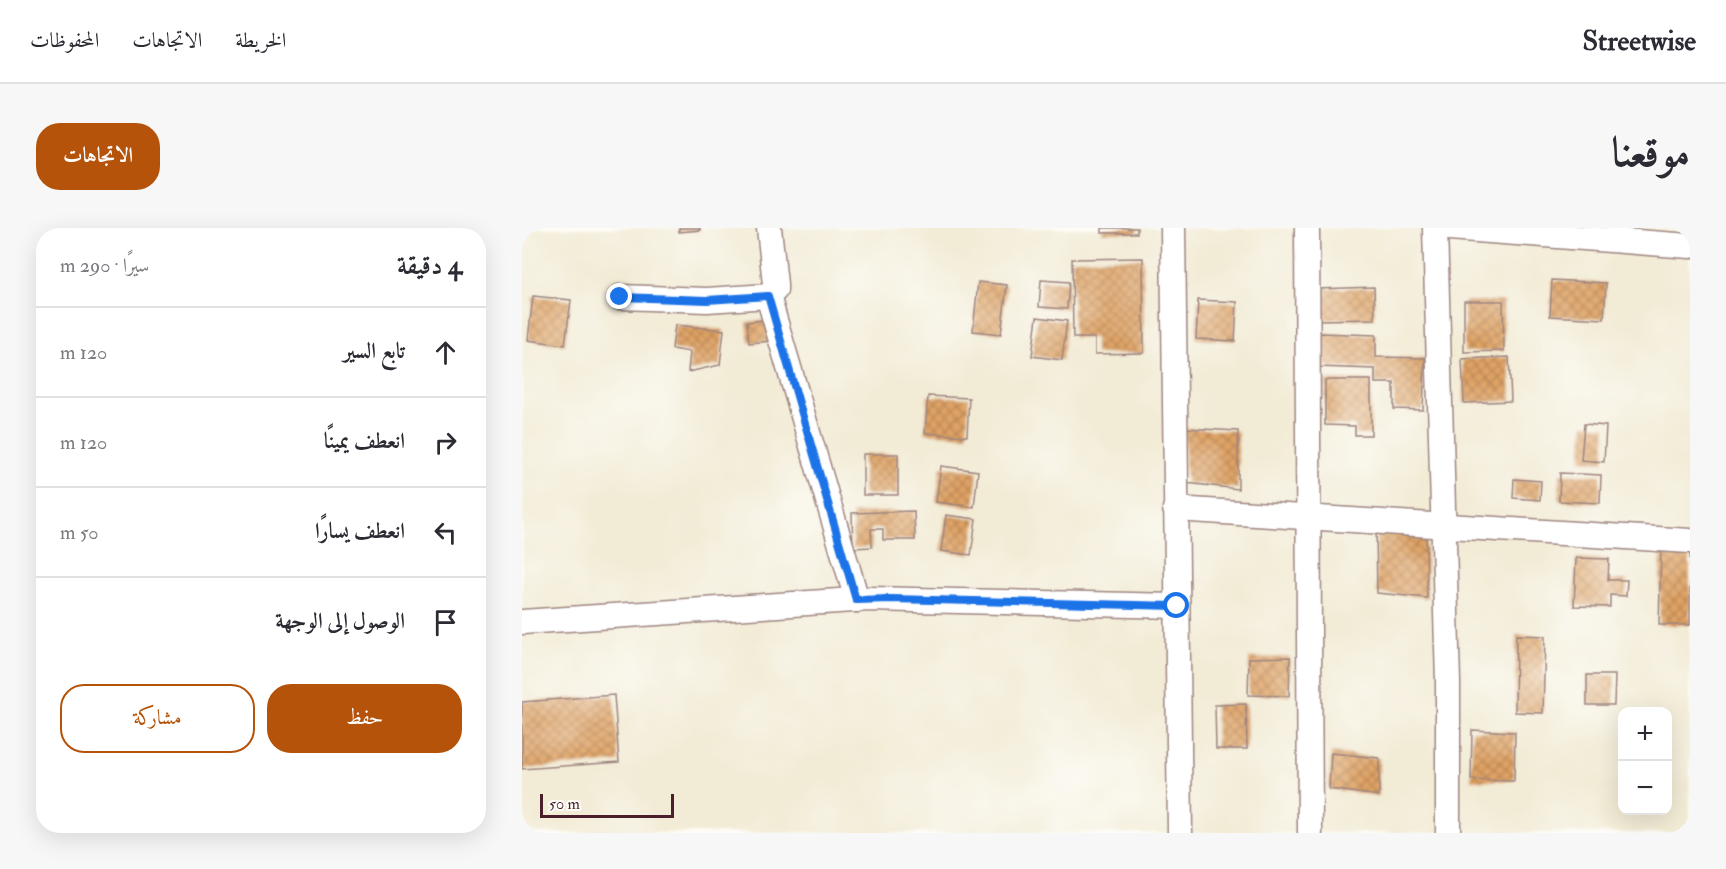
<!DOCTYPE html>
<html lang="ar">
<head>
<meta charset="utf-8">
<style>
	body { margin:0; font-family:"IM FELL Double Pica",Amiri,serif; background:#f7f7f7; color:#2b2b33; direction:rtl }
	.controls { position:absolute; right:18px; bottom:18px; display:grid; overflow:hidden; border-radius:12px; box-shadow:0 6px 24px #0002 }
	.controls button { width:54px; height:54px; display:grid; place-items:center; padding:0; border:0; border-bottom:2px solid #e1e1e2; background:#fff; color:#2b2b33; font:30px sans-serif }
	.scale { position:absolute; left:18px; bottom:15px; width:134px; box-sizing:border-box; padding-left:6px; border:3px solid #4a1f2b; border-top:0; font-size:16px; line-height:21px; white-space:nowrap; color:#4a1f2b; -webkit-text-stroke:4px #fdfcf7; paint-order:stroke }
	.stop { position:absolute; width:18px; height:18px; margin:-14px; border:4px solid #1a73e8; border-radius:50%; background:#fff }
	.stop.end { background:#1a73e8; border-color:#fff; box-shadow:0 2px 6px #0008 }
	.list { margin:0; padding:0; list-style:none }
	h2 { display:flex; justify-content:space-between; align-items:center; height:78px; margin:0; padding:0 24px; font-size:26px }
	h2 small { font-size:20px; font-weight:400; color:#7c7c81 }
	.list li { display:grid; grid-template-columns:39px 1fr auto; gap:18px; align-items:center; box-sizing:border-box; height:90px; padding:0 24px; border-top:2px solid #e1e1e2 }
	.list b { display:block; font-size:22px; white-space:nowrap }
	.list em { font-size:20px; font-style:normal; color:#7c7c81 }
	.actions { display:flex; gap:12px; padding:18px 24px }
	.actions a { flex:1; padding:14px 0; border:2px solid #b45309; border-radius:24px; text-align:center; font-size:21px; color:#b45309 }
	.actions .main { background:#b45309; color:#fff }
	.icon { flex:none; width:33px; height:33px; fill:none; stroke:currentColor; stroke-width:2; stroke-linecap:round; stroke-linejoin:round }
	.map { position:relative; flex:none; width:1168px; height:605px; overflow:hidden; direction:ltr; border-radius:24px }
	header { display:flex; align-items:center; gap:36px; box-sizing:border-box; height:84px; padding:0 30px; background:#fff; border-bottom:2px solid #e1e1e2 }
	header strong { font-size:28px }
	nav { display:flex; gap:33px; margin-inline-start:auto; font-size:21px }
	.intro { display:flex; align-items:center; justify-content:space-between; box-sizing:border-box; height:144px; padding:0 36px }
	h1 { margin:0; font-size:42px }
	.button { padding:15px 27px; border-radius:24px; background:#b45309; color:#fff; font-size:21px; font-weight:700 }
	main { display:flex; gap:36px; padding:0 36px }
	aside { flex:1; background:#fff; border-radius:24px; box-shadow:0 6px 24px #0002 }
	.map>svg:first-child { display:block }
</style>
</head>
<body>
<header>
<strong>Streetwise</strong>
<nav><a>الخريطة</a><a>الاتجاهات</a><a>المحفوظات</a></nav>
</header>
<div class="intro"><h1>موقعنا</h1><a class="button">الاتجاهات</a></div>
<main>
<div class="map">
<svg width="1168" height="605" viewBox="0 0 1168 605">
	<defs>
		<pattern id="building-cross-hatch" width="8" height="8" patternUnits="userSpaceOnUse" patternTransform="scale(1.5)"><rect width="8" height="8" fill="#dfa365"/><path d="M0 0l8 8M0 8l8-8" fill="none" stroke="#b78453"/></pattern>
	</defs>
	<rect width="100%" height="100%" fill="#fdfcf7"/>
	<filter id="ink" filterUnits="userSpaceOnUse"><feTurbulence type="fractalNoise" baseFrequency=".0167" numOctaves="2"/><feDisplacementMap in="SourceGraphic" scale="12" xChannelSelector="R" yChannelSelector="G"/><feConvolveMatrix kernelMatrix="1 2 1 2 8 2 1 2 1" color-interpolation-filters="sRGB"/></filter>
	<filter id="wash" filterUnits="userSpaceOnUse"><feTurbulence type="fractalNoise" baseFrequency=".008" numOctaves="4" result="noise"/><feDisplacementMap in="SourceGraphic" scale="24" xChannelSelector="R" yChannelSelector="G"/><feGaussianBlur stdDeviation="1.35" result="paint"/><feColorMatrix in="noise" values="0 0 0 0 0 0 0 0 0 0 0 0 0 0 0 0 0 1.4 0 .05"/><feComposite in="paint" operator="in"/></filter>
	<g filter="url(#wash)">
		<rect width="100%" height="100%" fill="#f2ebd5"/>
		<g id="blocks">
			<g fill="url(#building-cross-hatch)">
				<path d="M157,0H178V2L157,4Z"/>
				<rect x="580" y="0" width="35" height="5"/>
				<path d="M621,30L622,125L573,126V110H551L550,31Z"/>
				<path d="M519,52L547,54L545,81L517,79Z"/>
				<path d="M1030,52L1084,55L1082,91L1028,88Z"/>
				<path d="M456,54L485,57L479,106L451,103Z"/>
				<path d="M852,59L853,91L796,92L795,61Z"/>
				<path d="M11,68L49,72L43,117L6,112Z"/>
				<path d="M676,72L715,74L713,113L674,111Z"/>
				<path d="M942,73H981L982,123L942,124Z"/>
				<path d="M515,89L545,93L540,132L510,128Z"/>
				<path d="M248,91L250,113L227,115L225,94Z"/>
				<path d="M153,97L202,102L198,137L166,144L168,124L150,121Z"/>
				<path d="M797,105L854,107V129L903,130L901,182L872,181V155H853V141L795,139Z"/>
				<path d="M987,129L989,173L942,175L940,131Z"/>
				<path d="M803,152H849V207H833V198L803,197Z"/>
				<path d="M406,168L447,170L445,208L403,205Z"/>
				<path d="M1062,196L1084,198L1082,234L1059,232Z"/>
				<path d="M662,200L716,203V261L664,255Z"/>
				<rect x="341" y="226" width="35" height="41"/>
				<path d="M419,238L456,243L452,279L414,274Z"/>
				<path d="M1038,245L1079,247L1078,275L1037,273Z"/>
				<path d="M992,251L1019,253L1018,272L991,270Z"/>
				<path d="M392,283L393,312H361V301H349L350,319L331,320L330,285Z"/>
				<path d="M424,287L454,291L449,327L419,323Z"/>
				<path d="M854,301L904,308L905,370L855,365Z"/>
				<path d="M1139,320L1168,321V397H1137Z"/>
				<path d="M1054,330L1087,331L1086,352H1105L1104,368L1088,367V379L1052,378Z"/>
				<path d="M994,407L1023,408L1021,485L993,484Z"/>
				<path d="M768,429L767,468L726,467L727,430Z"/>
				<path d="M1065,447H1093L1092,477H1065Z"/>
				<path d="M92,467L97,534L0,541V474Z"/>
				<path d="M724,476L725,521H694L693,477Z"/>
				<path d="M950,502L993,504L992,553L949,552Z"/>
				<path d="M809,525L857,530V568L807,561Z"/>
			</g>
		</g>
	</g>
	<g filter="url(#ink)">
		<use href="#blocks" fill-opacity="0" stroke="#9e8580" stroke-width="1.5"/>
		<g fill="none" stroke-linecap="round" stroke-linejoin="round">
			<g stroke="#9e8580" stroke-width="27">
				<g id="minor">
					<path d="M651,0L658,605"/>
					<path d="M785,0L788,605"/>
					<path d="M913,0L926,454V605"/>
					<path d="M927,0L1168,18"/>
					<path d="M246,68L335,372"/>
					<path d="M98,69L185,72L246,68L253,62V56L247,0"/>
					<path d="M653,281L1168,313"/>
					<path d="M0,394L347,371L655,378"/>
				</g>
			</g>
			<use href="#minor" stroke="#fff" stroke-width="24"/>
		</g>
	</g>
	<g fill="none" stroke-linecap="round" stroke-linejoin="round" filter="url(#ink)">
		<path stroke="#1a73e8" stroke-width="8" d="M98,69L185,72L246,68L334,372L369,371L655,378"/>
	</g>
</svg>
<div class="controls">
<button>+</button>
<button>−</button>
</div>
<div class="scale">50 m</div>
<div class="stop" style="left:655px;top:378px"></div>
<div class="stop end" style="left:98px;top:69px"></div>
</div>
<aside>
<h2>4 دقيقة<small>سيرًا · 290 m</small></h2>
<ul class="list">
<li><svg class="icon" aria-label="ahead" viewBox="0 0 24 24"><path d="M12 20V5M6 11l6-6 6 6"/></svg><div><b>تابع السير</b></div><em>120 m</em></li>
<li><svg class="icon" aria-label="right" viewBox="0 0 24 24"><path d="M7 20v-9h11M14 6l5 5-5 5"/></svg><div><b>انعطف يمينًا</b></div><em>120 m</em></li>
<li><svg class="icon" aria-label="left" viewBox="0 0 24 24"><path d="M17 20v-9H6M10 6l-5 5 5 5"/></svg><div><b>انعطف يسارًا</b></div><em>50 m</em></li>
<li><svg class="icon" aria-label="arrive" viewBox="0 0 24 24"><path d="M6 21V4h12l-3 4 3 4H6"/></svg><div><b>الوصول إلى الوجهة</b></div></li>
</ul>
<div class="actions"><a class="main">حفظ</a><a>مشاركة</a></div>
</aside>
</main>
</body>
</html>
